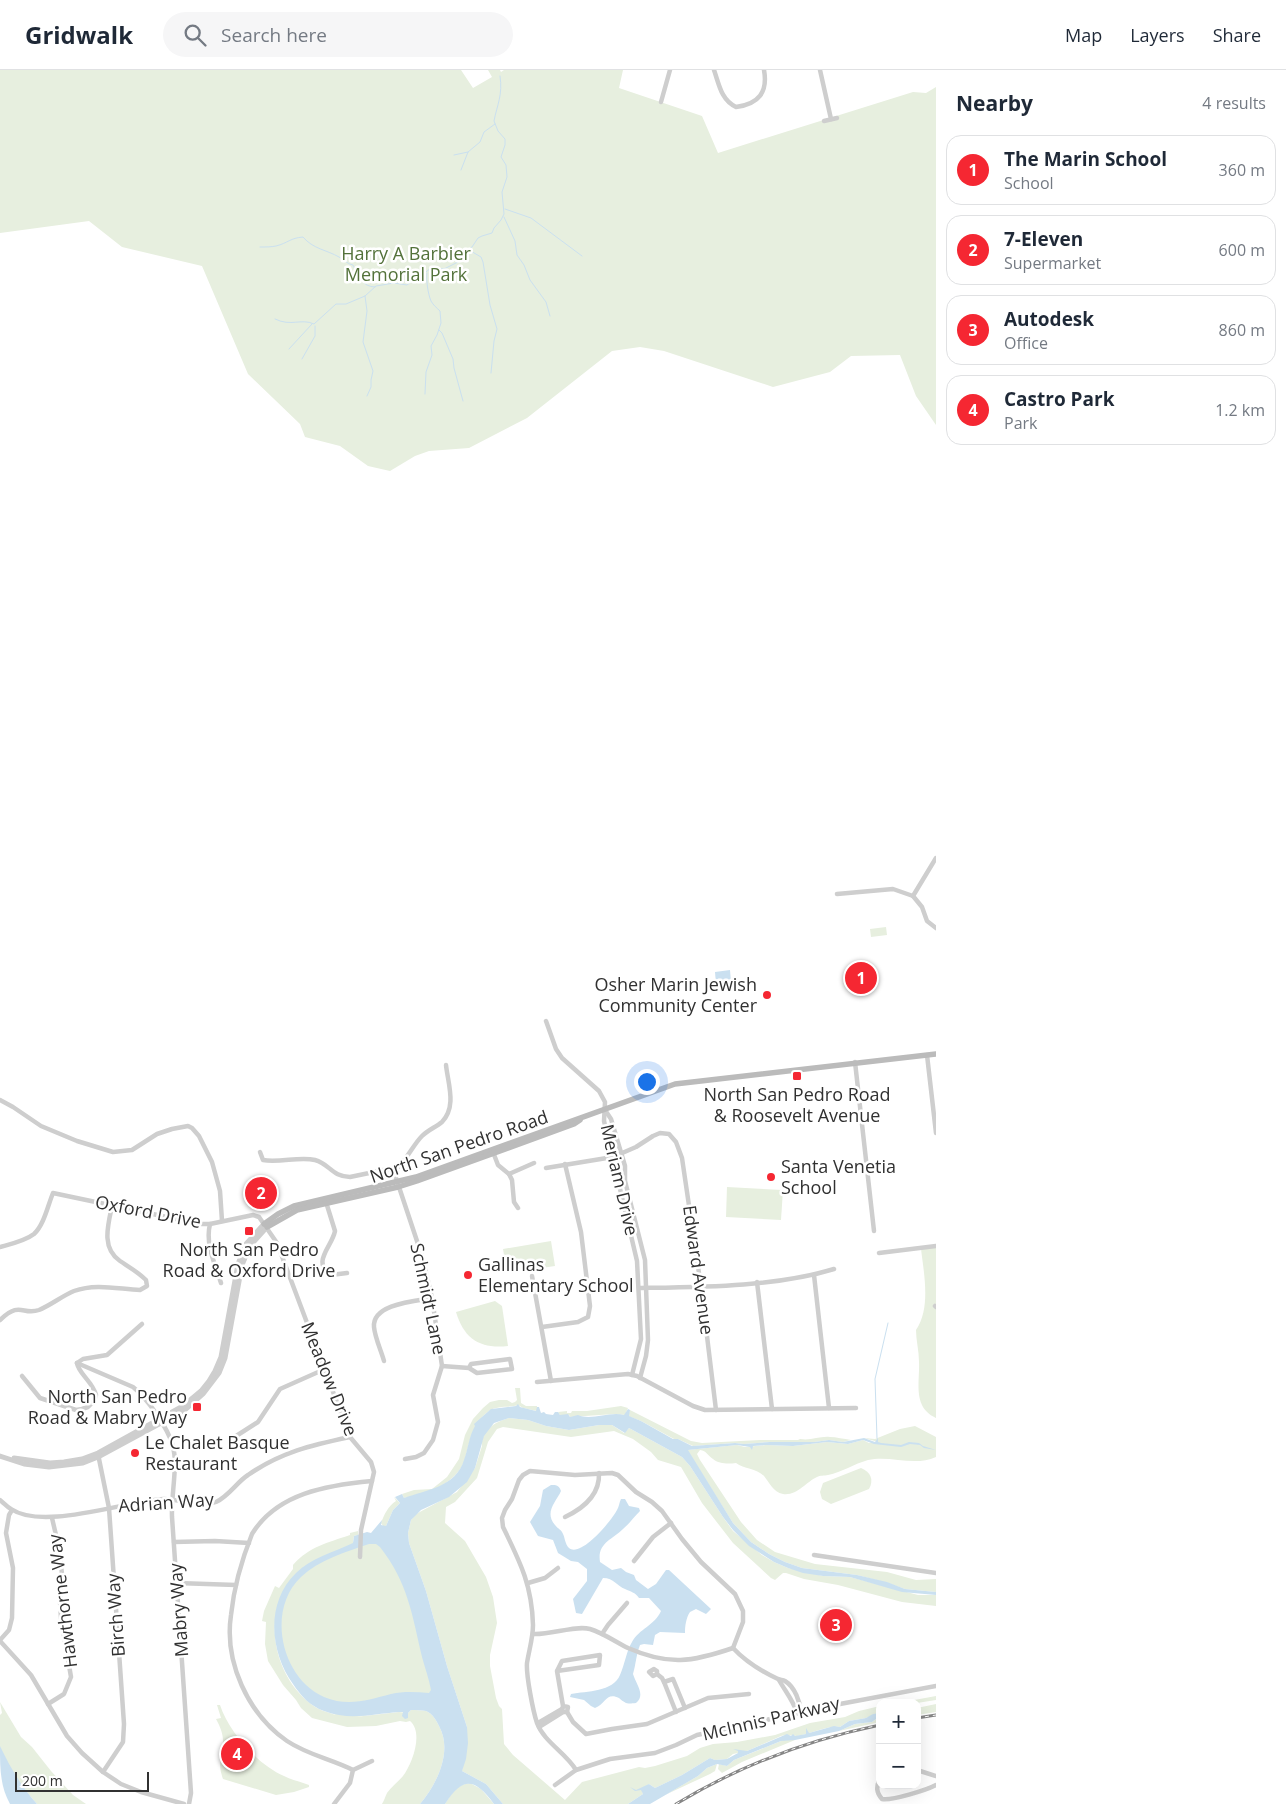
<!DOCTYPE html>
<html lang="en">
<head>
<meta charset="utf-8">
<style>
	body { margin:0; font-family:"Open Sans",sans-serif; background:#f6f6f7; color:#1f2937 }
	.controls { position:absolute; right:15px; bottom:15px; display:grid; overflow:hidden; border-radius:10px; box-shadow:0 5px 20px #0002 }
	.controls button { width:45px; height:45px; display:grid; place-items:center; padding:0; border:0; border-bottom:1px solid #e0e1e3; background:#fff; color:#1f2937; font:25px sans-serif }
	.scale { position:absolute; left:15px; bottom:12px; width:134px; box-sizing:border-box; padding-left:5px; border:2px solid #313131; border-top:0; font-size:14px; line-height:18px; white-space:nowrap; color:#313131; -webkit-text-stroke:4px #fff; paint-order:stroke }
	.you { position:absolute; left:646px; top:1011px; width:18px; height:18px; margin:-12px; border:4px solid #fff; border-radius:50%; background:#1a73e8; box-shadow:0 0 0 8px #1a73e833 }
	.badge { display:grid; place-items:center; width:32px; height:32px; border-radius:50%; background:#f52732; color:#fff; font-size:16px; font-weight:700 }
	.pin { position:absolute; translate:-50% -50%; border:2px solid #fff; box-shadow:0 1px 5px #0006 }
	.list { margin:0; padding:0; list-style:none }
	h2 { display:flex; justify-content:space-between; align-items:center; height:65px; margin:0; padding:0 20px; font-size:21px }
	h2 small { font-size:16px; font-weight:400; color:#747a83 }
	.list li { display:grid; grid-template-columns:32px 1fr auto; gap:15px; align-items:center; box-sizing:border-box; height:70px; margin:0 10px 10px; padding:0 10px; border:1px solid #e0e1e3; border-radius:15px }
	.list b { display:block; font-size:19px; white-space:nowrap }
	.list p { margin:0; font-size:16px; white-space:nowrap; color:#747a83 }
	.list em { font-size:16px; font-style:normal; color:#747a83 }
	.icon { flex:none; width:28px; height:28px; fill:none; stroke:currentColor; stroke-width:2; stroke-linecap:round; stroke-linejoin:round }
	.map { position:relative; flex:none; width:936px; height:1734px; overflow:hidden }
	header { display:flex; align-items:center; gap:30px; box-sizing:border-box; height:70px; padding:0 25px; background:#fff; border-bottom:1px solid #e0e1e3 }
	header strong { font-size:24px }
	nav { display:flex; gap:28px; margin-inline-start:auto; font-size:18px }
	.search { width:350px; height:45px; background:#f6f6f7; display:flex; align-items:center; gap:12px; box-sizing:border-box; padding:0 18px; border-radius:28px; color:#747a83; font-size:19px }
	main { display:flex }
	aside { flex:1; background:#fff }
	.map>svg:first-child { display:block }
</style>
</head>
<body>
<header>
<strong>Gridwalk</strong>
<div class="search"><svg class="icon" aria-label="search" viewBox="0 0 24 24"><circle cx="10" cy="10" r="6"/><path d="M15 15l6 6"/></svg>Search here</div>
<nav><a>Map</a><a>Layers</a><a>Share</a></nav>
</header>
<main>
<div class="map">
<svg width="936" height="1734" viewBox="0 0 936 1734">
	<rect width="100%" height="100%" fill="#fff"/>
	<g fill="#e7efdf" fill-rule="evenodd">
		<path d="M0,0H461L473,18L492,7L488,0H500L501,2L504,0H623L619,18L702,46L718,83L913,22L926,23L936,17V355L916,326L900,285L851,286L830,302L773,317L664,281L640,277L612,281L527,348L469,378L429,381L415,386L390,401L368,396L340,376L305,367L300,354L248,304L202,196L122,177L89,151L0,163Z"/>
		<path d="M886,857L887,865L871,867L870,859Z"/>
		<path d="M727,1117L783,1120L781,1150L726,1147Z"/>
		<path d="M551,1171L555,1196L507,1203L503,1179Z"/>
		<path d="M936,1176V1348C912,1337 920,1312 919,1292C919,1281 916,1270 916,1260C931,1238 924,1204 921,1179Z"/>
		<path d="M495,1231L502,1236L508,1276C480,1279 464,1269 456,1242Z"/>
		<path d="M515,1318H520L521,1333L526,1336H537V1341L523,1338L518,1335C509,1338 497,1335 489,1341C471,1354 470,1373 464,1392C455,1414 426,1425 404,1428L402,1424L414,1420L432,1419L447,1407L459,1389L465,1365L473,1349L483,1338L490,1332L499,1330H507L512,1333L515,1332L517,1330Z"/>
		<path d="M621,1336L628,1338L625,1345L615,1344L570,1347L569,1345H560L558,1342L567,1341V1343H571L572,1341H587Z"/>
		<path d="M630,1340L691,1371L702,1373L760,1370H798L800,1369C811,1371 819,1366 830,1367C836,1367 844,1369 851,1370L843,1372L829,1370L814,1372H770L744,1374L735,1373L693,1376L678,1369H674L641,1351L628,1346Z"/>
		<path d="M509,1348L528,1350L546,1356L569,1360L599,1355H612L624,1363L629,1358L682,1387L690,1396L723,1447L733,1461L762,1485L774,1492L788,1498L823,1506L850,1507L918,1525H936V1536L902,1532L838,1515L804,1509L786,1503H783L775,1510L771,1508L733,1473L702,1433L681,1397L658,1390L651,1382L633,1369L614,1361L571,1367L503,1357L497,1359L488,1372L477,1408L455,1432L446,1437L445,1453L465,1471L486,1507L493,1527L497,1553L490,1585V1596L496,1628L499,1636L502,1639L504,1674L513,1685L565,1730L582,1712L639,1697L645,1698L655,1696L687,1686L700,1678L713,1674L737,1672L775,1665L810,1653L845,1647L859,1641L880,1636V1643L866,1648L849,1651L840,1657C827,1655 811,1664 797,1666C791,1666 787,1664 781,1666L747,1681L733,1684L727,1689L715,1690L710,1688L682,1705L655,1718L649,1714L642,1721L643,1724L628,1734H503L486,1714L462,1701L467,1657L447,1596L426,1521L409,1473L408,1463L411,1450L416,1444L457,1422L475,1398L482,1376C481,1360 495,1352 509,1348Z"/>
		<path d="M915,1356L936,1367V1387C914,1397 891,1385 868,1390C854,1394 842,1402 828,1405C824,1406 820,1405 817,1407C806,1412 797,1426 783,1424C773,1422 769,1412 764,1406C756,1398 744,1399 736,1393C728,1394 719,1394 713,1389C707,1385 707,1381 700,1380L697,1384L700,1390L741,1452L757,1470L775,1482L815,1494L887,1502L916,1510L936,1509V1522L905,1519L888,1513L857,1505L802,1498L785,1492L769,1484L751,1472L733,1453L687,1380L737,1375L745,1377L766,1375L793,1376L827,1372L848,1374L863,1370L869,1373L878,1372L864,1368L875,1369L900,1359Z"/>
		<path d="M861,1398C871,1402 874,1410 869,1419L831,1434L822,1429L820,1422L823,1413Z"/>
		<path d="M394,1427L400,1433L393,1440L386,1456H383L381,1453C384,1445 388,1436 396,1431Z"/>
		<path d="M358,1461V1465L354,1466L353,1472L390,1465L431,1558L436,1634L355,1647L399,1642L408,1643L411,1640C415,1640 422,1640 426,1641C433,1644 436,1650 439,1656C453,1681 437,1714 420,1734H382C384,1731 385,1727 387,1723C391,1717 398,1712 403,1706C412,1694 424,1663 410,1651L406,1652L400,1651L376,1656L347,1657L312,1648L301,1638L296,1630L283,1615L268,1591L265,1574L266,1552L262,1551L264,1541L275,1516L279,1518L293,1499V1495C310,1476 327,1473 350,1465V1463ZM279,1532L278,1578L305,1628L336,1645C327,1642 318,1640 311,1634C281,1611 267,1568 279,1532Z"/>
		<path d="M936,1626V1630L917,1633H898Z"/>
		<path d="M0,1632L21,1667L32,1677L51,1701L73,1725L86,1734H37C23,1718 6,1697 0,1677C0,1668 0,1654 0,1645L2,1643Z"/>
		<path d="M936,1634V1642L917,1645V1638Z"/>
		<path d="M217,1635H220C229,1662 257,1694 284,1706C292,1710 301,1712 309,1715V1717L294,1722L276,1725L223,1709C217,1691 222,1693 223,1677C224,1666 221,1658 216,1649L221,1648Z"/>
		<path d="M880,1646V1652L839,1661L855,1654L872,1652Z"/>
		<path d="M786,1669L795,1670L742,1692L722,1703L718,1699L719,1694L727,1696L734,1690Z"/>
		<path d="M717,1694L715,1701L710,1704L665,1725L698,1706L707,1698Z"/>
		<path d="M470,1713L481,1719L494,1734H445C452,1723 456,1715 470,1713Z"/>
	</g>
	<g fill="#cae0f0" fill-rule="evenodd">
		<path d="M730,900L731,912L716,914L715,902Z"/>
		<path d="M518,1334L520,1337L536,1341L537,1337H539L541,1343L544,1342L546,1344L553,1345L555,1342H558L560,1345L568,1344L570,1347L578,1345C591,1351 610,1341 624,1345L628,1339L630,1340L629,1346L641,1351L673,1369H678L692,1376L735,1373L744,1374L770,1372H814L829,1370L843,1372L864,1368L875,1372L878,1368V1372L881,1373L901,1375L909,1372L919,1373L923,1376L936,1380L924,1378L920,1375L910,1374L901,1377L874,1374L863,1370L848,1374L827,1372L793,1376L766,1375L753,1376L752,1380L750,1377L737,1375L688,1380L733,1453L751,1472L769,1484L785,1492L802,1498L857,1505L887,1512L905,1519L936,1522V1525L902,1522L850,1507L823,1506L803,1503L788,1498L774,1492L749,1476L733,1460L723,1447L690,1396L682,1387L629,1358L625,1363L612,1355H599L569,1360L546,1356L528,1350L509,1348L494,1353L484,1366L475,1398L467,1412L449,1427L421,1440L411,1450L408,1463L409,1473L426,1521L447,1596L467,1657L468,1673L466,1689L462,1701L486,1714L503,1734H494C475,1708 463,1706 445,1734H420C437,1714 453,1681 439,1656C436,1650 433,1644 426,1641C422,1640 415,1640 411,1640L408,1643V1648L405,1649L402,1646L403,1642H399C372,1644 350,1651 324,1641C310,1636 301,1626 293,1614C270,1582 265,1533 296,1503C311,1488 334,1482 353,1473L354,1466L367,1462L371,1463L382,1450L381,1455L386,1456L393,1440L400,1433L395,1427L402,1424L404,1428C426,1420 456,1417 464,1390C468,1379 469,1366 475,1356L474,1354L491,1339L516,1336ZM369,1474H376L380,1477C408,1513 412,1544 422,1587C425,1598 429,1609 431,1620L429,1623C416,1622 404,1621 391,1624C368,1630 348,1637 324,1627C281,1608 266,1540 301,1507C319,1490 345,1482 369,1474Z"/>
		<path d="M551,1415C556,1415 559,1415 561,1421C556,1432 544,1442 555,1455C558,1459 561,1459 563,1464C565,1468 565,1474 569,1478C581,1488 612,1450 617,1440C619,1437 619,1433 621,1429H625L629,1436L639,1438L640,1441C634,1447 629,1454 623,1459C612,1470 597,1473 600,1492L612,1500L621,1498L626,1502L634,1505L636,1510L648,1519L656,1514L666,1500H669L711,1539L706,1544L696,1539L690,1542C686,1548 685,1556 685,1563L660,1562L655,1565L653,1575L644,1574L640,1575C636,1585 636,1594 633,1604C636,1614 646,1625 636,1633C627,1634 626,1634 619,1628C606,1622 606,1634 595,1638L591,1636L584,1630L570,1627L571,1624C587,1621 613,1622 620,1605C625,1594 626,1582 632,1572C639,1559 655,1555 661,1541L649,1528H639C635,1522 631,1522 625,1519C617,1516 614,1508 603,1508L582,1544L576,1543L573,1529L587,1511V1499L578,1492L571,1491L558,1483L553,1470L538,1466L530,1452L540,1436L543,1420Z"/>
		<path d="M880,1643V1646L872,1652L855,1654L839,1661L795,1670L781,1671L734,1690L727,1696L717,1694L707,1698L698,1706L650,1734H628L643,1724L641,1720L635,1721L630,1717L636,1720L649,1714L655,1718L682,1705L710,1688L715,1690L727,1689L738,1683V1681L733,1679L747,1681L787,1664L791,1666L793,1664L795,1666L806,1664V1658L809,1663L834,1656L840,1657L849,1651L866,1648L873,1644Z"/>
		<path d="M0,1676C10,1697 21,1716 37,1734H10C0,1716 0,1698 0,1676Z"/>
	</g>
	<g fill="none" stroke-linecap="round" stroke-linejoin="round">
		<g stroke="#cae0f0" stroke-width="1">
			<path d="M454,85L468,82"/>
			<path d="M461,100L468,82L480,72L484,62L495,54"/>
			<path d="M505,139L531,148L582,186"/>
			<path d="M504,147L515,171L517,185L524,195L530,210L546,232L550,246"/>
			<path d="M260,177C266,177 271,177 276,176C288,173 290,168 303,167C313,179 327,180 339,187C345,190 347,194 353,195C358,205 362,217 375,217"/>
			<path d="M469,180L481,187L483,192L490,235L497,259L494,271L491,303"/>
			<path d="M365,226L367,241L363,272L373,301L371,310V317L367,326"/>
			<path d="M275,249C291,257 301,248 314,254L336,234H346L365,226L376,216L394,213L407,215L411,212L419,210L422,205L431,198L444,199L458,192L462,184L472,177L478,168L482,166L492,163L494,158L501,150L504,144L502,122L507,107L506,95L501,87L505,75V69L498,61L494,51C497,35 503,25 500,6"/>
			<path d="M439,260L442,263L453,289L454,298L463,331"/>
			<path d="M289,279L312,254"/>
			<path d="M302,289L315,266V256"/>
			<path d="M425,324L426,302L432,285L431,276L437,265L441,253L440,241C437,238 433,235 431,231C428,224 426,210 427,203"/>
			<path d="M877,1368L875,1309L888,1253"/>
		</g>
		<g stroke="#cecece" stroke-width="4.5">
			<path d="M714,0C719,14 721,30 736,37C759,34 768,22 764,0"/>
			<path d="M820,0L831,49"/>
			<path d="M661,32L670,0"/>
			<path d="M824,51L837,48"/>
			<path d="M837,824L893,819L913,826L922,837L927,851L936,858"/>
			<path d="M913,826L936,788"/>
			<path d="M546,951L556,979L562,988L599,1021L605,1032L604,1051L637,1191L641,1269L632,1305"/>
			<path d="M927,985L936,1063"/>
			<path d="M855,992L874,1161"/>
			<path d="M0,1030L13,1037L41,1056L77,1071L113,1082L132,1080L157,1064L172,1059L188,1056L192,1058L199,1066L212,1092L220,1121L222,1151"/>
			<path d="M605,1040L611,1049L625,1096V1111L645,1190L648,1270L646,1286L640,1308"/>
			<path d="M260,1082L263,1090C280,1093 300,1086 315,1090C330,1094 332,1107 350,1107L398,1097C408,1088 413,1075 422,1066C428,1060 436,1057 442,1052C457,1036 448,1014 446,995"/>
			<path d="M493,1082L498,1095L509,1104L512,1110L514,1132L518,1138"/>
			<path d="M546,1098L613,1087L636,1077L653,1066L660,1063L669,1064L676,1072L682,1088L701,1217L716,1340"/>
			<path d="M393,1099L422,1186L432,1228L442,1296L433,1325L438,1352L433,1370L424,1383L416,1387L405,1389"/>
			<path d="M509,1104L534,1093"/>
			<path d="M326,1132L335,1161C332,1177 311,1192 331,1205L347,1203"/>
			<path d="M210,1154C205,1174 215,1194 221,1213"/>
			<path d="M0,1177C11,1174 25,1171 34,1164C44,1155 48,1135 53,1123L200,1154H210L253,1145L259,1147L277,1173L350,1367L371,1392L374,1402L361,1460L360,1487"/>
			<path d="M879,1183L936,1176"/>
			<path d="M814,1205L829,1338"/>
			<path d="M532,1206L551,1311"/>
			<path d="M757,1212L772,1339"/>
			<path d="M639,1218C700,1217 775,1217 834,1199"/>
			<path d="M935,1236L936,1237"/>
			<path d="M0,1250C21,1230 22,1246 39,1240C51,1235 62,1226 74,1221C96,1213 118,1219 140,1220L147,1216L146,1210C138,1202 129,1197 120,1191C101,1178 108,1155 112,1136"/>
			<path d="M542,1257L578,1252L588,1247L590,1236L581,1162L565,1094"/>
			<path d="M384,1291C381,1280 375,1268 374,1257C372,1234 415,1231 432,1228"/>
			<path d="M77,1293L133,1317C147,1328 168,1358 173,1376C178,1397 171,1424 172,1447C179,1539 184,1631 191,1723L189,1734"/>
			<path d="M77,1293L83,1289L107,1285L142,1254"/>
			<path d="M442,1296L469,1298L477,1303L512,1299L510,1289L471,1294L469,1298"/>
			<path d="M22,1306L40,1328L76,1340L82,1339L88,1337L94,1331L96,1325C93,1312 78,1303 77,1293"/>
			<path d="M537,1312L628,1304L637,1306L693,1336L705,1340L856,1338"/>
			<path d="M233,1368L258,1352L280,1319L325,1299"/>
			<path d="M98,1384L109,1438L124,1654L123,1672L103,1702"/>
			<path d="M0,1430C4,1433 7,1437 11,1439C44,1461 124,1431 164,1429C181,1429 200,1438 216,1432C229,1426 237,1412 248,1405C281,1382 312,1375 350,1367"/>
			<path d="M565,1447C584,1438 600,1425 599,1403"/>
			<path d="M174,1472L215,1471L249,1473"/>
			<path d="M814,1485L936,1503"/>
			<path d="M634,1491L653,1467L671,1453"/>
			<path d="M177,1513L236,1515"/>
			<path d="M528,1513L545,1508L558,1498"/>
			<path d="M533,1564C551,1565 575,1555 590,1559C603,1563 616,1572 628,1578C669,1596 692,1592 733,1578"/>
			<path d="M602,1564L608,1555L627,1533"/>
			<path d="M0,1570L9,1560L12,1548L13,1498L6,1463L9,1445L12,1440"/>
			<path d="M0,1571L31,1605L67,1666L82,1683L103,1702L121,1714L141,1722L184,1734"/>
			<path d="M733,1578C745,1591 763,1602 778,1609C781,1610 783,1610 785,1611C795,1617 800,1632 801,1642"/>
			<path d="M557,1601L599,1595L600,1585L562,1591L557,1601L563,1636L562,1640L564,1642H567L568,1637L563,1636"/>
			<path d="M657,1604L653,1606L649,1602L654,1599L657,1601V1604L662,1608L664,1612L676,1642"/>
			<path d="M779,1610C785,1621 793,1630 797,1643"/>
			<path d="M664,1612L673,1609L685,1638"/>
			<path d="M48,1634L64,1624L71,1607L61,1548L60,1531L62,1504L59,1478L52,1448"/>
			<path d="M567,1642L573,1652L586,1664L612,1659L647,1654L708,1628L749,1624"/>
			<path d="M538,1653L562,1639"/>
			<path d="M539,1657L563,1642"/>
			<path d="M353,1700C331,1689 308,1685 287,1671C248,1644 224,1592 231,1545C234,1517 242,1489 252,1464C277,1423 328,1415 372,1411"/>
			<path d="M576,1700C566,1683 544,1672 537,1653C533,1641 526,1605 527,1593C529,1580 533,1568 533,1555C532,1515 520,1492 503,1457L502,1448L505,1440L512,1429L519,1410L523,1405L530,1401L575,1405L612,1403L618,1405L636,1422L652,1432L662,1441L682,1469L701,1492L735,1524L743,1541V1552L733,1578"/>
			<path d="M917,1700L936,1706"/>
			<path d="M880,1708C876,1717 876,1722 882,1729C891,1731 927,1720 936,1715"/>
			<path d="M555,1715L576,1700L610,1689L655,1683L676,1675L697,1665L840,1634L936,1616"/>
			<path d="M334,1734L350,1713L353,1700L372,1691"/>
		</g>
		<g stroke="#cecece" stroke-width="5">
			<path d="M0,1386L24,1394L49,1397L83,1393L98,1387L185,1340L203,1324L219,1303L225,1288L242,1195L250,1176L267,1157"/>
			<path d="M14,1388L50,1393L64,1392L82,1389L98,1383L183,1336L201,1321L209,1311L215,1301L221,1287L238,1194L246,1174L264,1154"/>
		</g>
		<g stroke="#bbb" stroke-width="5.5">
			<path d="M264,1154L278,1144L294,1136L416,1107L675,1014L936,984"/>
			<path d="M267,1157L297,1140L398,1117L417,1111L574,1054L580,1050"/>
		</g>
		<g stroke="#868686" stroke-width="3">
			<g id="rail">
				<path d="M917,1648L936,1645"/>
				<path d="M676,1734C739,1696 807,1670 880,1655"/>
			</g>
		</g>
		<use href="#rail" stroke="#fff" stroke-width="1" stroke-dasharray="4" stroke-linecap="butt"/>
	</g>
	<g fill="#f52732" stroke="#fff" stroke-width="2">
		<circle cx="767" cy="925" r="5"/>
		<rect x="792" y="1001" width="10" height="10" rx="2.5"/>
		<circle cx="771" cy="1107" r="5"/>
		<rect x="244" y="1156" width="10" height="10" rx="2.5"/>
		<circle cx="468" cy="1205" r="5"/>
		<rect x="192" y="1332" width="10" height="10" rx="2.5"/>
		<circle cx="135" cy="1383" r="5"/>
	</g>
	<g text-anchor="middle" stroke-width="5" stroke-linejoin="round" paint-order="stroke">
		<g font-size="18" fill="#53723a" stroke="#fff">
			<text x="406" y="190">Harry A Barbier<tspan x="406" dy="21">Memorial Park</tspan></text>
		</g>
		<g font-size="18" fill="#313131" stroke="#fff" text-anchor="start">
			<text x="757" y="921" text-anchor="end">Osher Marin Jewish<tspan x="757" dy="21">Community Center</tspan></text>
			<text x="797" y="1031" text-anchor="middle">North San Pedro Road<tspan x="797" dy="21">&amp; Roosevelt Avenue</tspan></text>
			<text x="781" y="1103">Santa Venetia<tspan x="781" dy="21">School</tspan></text>
			<text x="249" y="1186" text-anchor="middle">North San Pedro<tspan x="249" dy="21">Road &amp; Oxford Drive</tspan></text>
			<text x="478" y="1201">Gallinas<tspan x="478" dy="21">Elementary School</tspan></text>
			<text x="187" y="1333" text-anchor="end">North San Pedro<tspan x="187" dy="21">Road &amp; Mabry Way</tspan></text>
			<text x="145" y="1379">Le Chalet Basque<tspan x="145" dy="21">Restaurant</tspan></text>
		</g>
		<g font-size="18" fill="#313131" stroke="#fff">
			<text transform="translate(459 1077) rotate(-19)" y="6">North San Pedro Road</text>
			<text transform="translate(619 1110) rotate(77)" y="6">Meriam Drive</text>
			<text transform="translate(148 1142) rotate(11)" y="6">Oxford Drive</text>
			<text transform="translate(698 1200) rotate(82)" y="6">Edward Avenue</text>
			<text transform="translate(428 1229) rotate(78)" y="6">Schmidt Lane</text>
			<text transform="translate(329 1309) rotate(68)" y="6">Meadow Drive</text>
			<text transform="translate(166 1433) rotate(-4)" y="6">Adrian Way</text>
			<text transform="translate(63 1531) rotate(-97)" y="6">Hawthorne Way</text>
			<text transform="translate(179 1540) rotate(-94)" y="6">Mabry Way</text>
			<text transform="translate(116 1545) rotate(-94)" y="6">Birch Way</text>
			<text transform="translate(771 1649) rotate(-13)" y="6">McInnis Parkway</text>
		</g>
	</g>
</svg>
<div class="controls">
<button>+</button>
<button>−</button>
</div>
<div class="scale">200 m</div>
<div class="you"></div>
<div class="pin badge" style="left:861px;top:908px">1</div>
<div class="pin badge" style="left:261px;top:1123px">2</div>
<div class="pin badge" style="left:836px;top:1555px">3</div>
<div class="pin badge" style="left:237px;top:1684px">4</div>
</div>
<aside>
<h2>Nearby<small>4 results</small></h2>
<ul class="list">
<li><span class="badge">1</span><div><b>The Marin School</b><p>School</p></div><em>360 m</em></li>
<li><span class="badge">2</span><div><b>7-Eleven</b><p>Supermarket</p></div><em>600 m</em></li>
<li><span class="badge">3</span><div><b>Autodesk</b><p>Office</p></div><em>860 m</em></li>
<li><span class="badge">4</span><div><b>Castro Park</b><p>Park</p></div><em>1.2 km</em></li>
</ul>
</aside>
</main>
</body>
</html>
